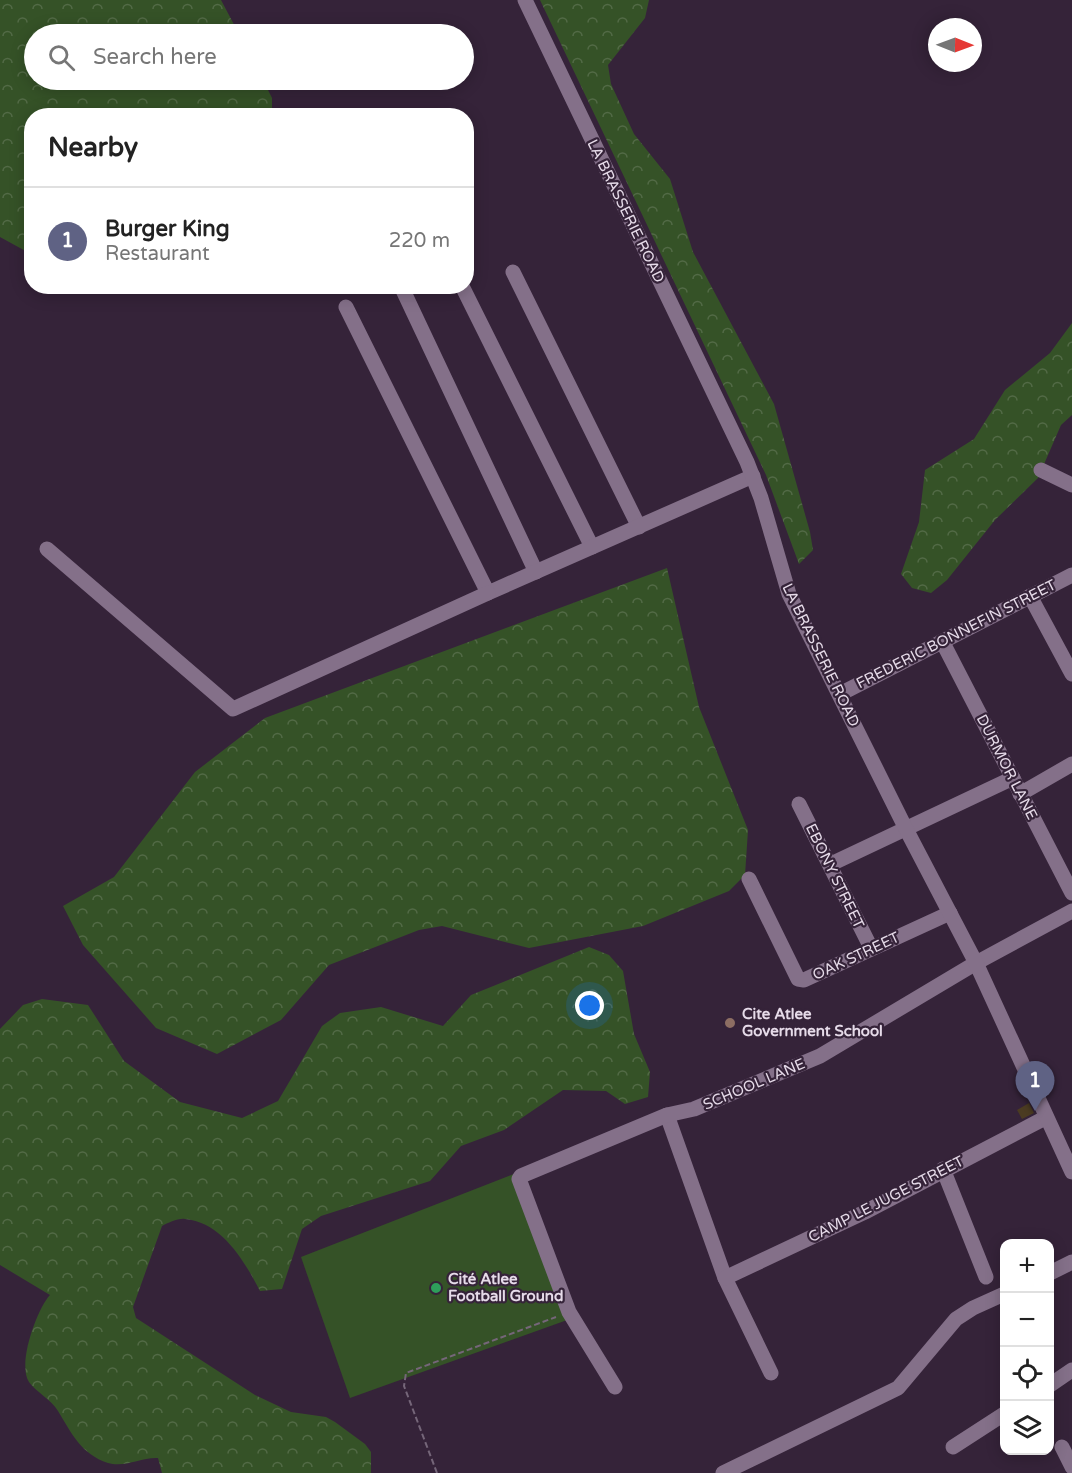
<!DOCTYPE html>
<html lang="en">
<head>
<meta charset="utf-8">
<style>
	body { margin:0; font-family:"Varela Round",sans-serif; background:#f2f2f2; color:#222 }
	.controls { position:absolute; right:18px; bottom:18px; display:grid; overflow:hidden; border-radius:12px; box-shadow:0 3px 15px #0003 }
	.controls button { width:54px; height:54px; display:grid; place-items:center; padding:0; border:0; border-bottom:2px solid #e0e0e0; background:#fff; color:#222; font:30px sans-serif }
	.compass { position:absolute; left:928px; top:18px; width:54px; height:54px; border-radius:50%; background:#fff; box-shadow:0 3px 15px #0003; rotate:91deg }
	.you { position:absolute; left:590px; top:1006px; width:21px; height:21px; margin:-15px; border:4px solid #fff; border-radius:50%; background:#1a73e8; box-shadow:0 0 0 9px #1a73e833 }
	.badge { display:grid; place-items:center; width:39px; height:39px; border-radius:50%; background:#5f6284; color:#fff; font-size:20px; font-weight:700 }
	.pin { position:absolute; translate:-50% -50px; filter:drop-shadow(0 2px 3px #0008) }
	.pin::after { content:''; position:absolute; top:32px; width:21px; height:18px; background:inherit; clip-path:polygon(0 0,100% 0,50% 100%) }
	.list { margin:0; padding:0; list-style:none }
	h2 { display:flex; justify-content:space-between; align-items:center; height:78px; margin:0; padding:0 24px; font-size:26px }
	h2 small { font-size:20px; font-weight:400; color:#767676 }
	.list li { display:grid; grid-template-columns:39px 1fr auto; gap:18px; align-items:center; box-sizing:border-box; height:108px; padding:0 24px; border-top:2px solid #e0e0e0 }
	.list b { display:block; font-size:22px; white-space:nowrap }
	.list p { margin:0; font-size:20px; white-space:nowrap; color:#767676 }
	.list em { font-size:20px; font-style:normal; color:#767676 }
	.icon { flex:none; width:33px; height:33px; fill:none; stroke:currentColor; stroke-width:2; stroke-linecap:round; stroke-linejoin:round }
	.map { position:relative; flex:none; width:1072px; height:1473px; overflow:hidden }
	.search { position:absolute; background:#fff; box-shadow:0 3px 15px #0003; left:24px; top:24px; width:450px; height:66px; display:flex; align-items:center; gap:15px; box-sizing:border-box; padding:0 21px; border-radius:33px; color:#767676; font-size:22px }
	.panel { position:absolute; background:#fff; box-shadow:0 3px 15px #0003; left:24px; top:108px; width:450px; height:186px; border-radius:24px }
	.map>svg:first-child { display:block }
</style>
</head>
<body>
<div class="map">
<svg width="1072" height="1473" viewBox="0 0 1072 1473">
	<defs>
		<pattern id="forest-crowns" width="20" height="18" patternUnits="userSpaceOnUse" patternTransform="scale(1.5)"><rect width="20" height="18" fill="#355227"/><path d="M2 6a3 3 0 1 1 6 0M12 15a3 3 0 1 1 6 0" fill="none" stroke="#526a46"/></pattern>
	</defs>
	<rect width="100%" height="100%" fill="#352339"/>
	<g fill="url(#forest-crowns)">
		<path d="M0,0H221L239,34H34V80H263L272,98V115L32,116L31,254L0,237Z"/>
		<path d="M540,0H649L645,18L608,65L611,84L634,134L670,179L693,252L774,404L810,532L813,550L799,564L766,475Z"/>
		<path d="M1072,323V415L1061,425L1038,478L995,520L947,580L931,593L912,588L901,574L919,522L925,470L974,439L1005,390L1050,353Z"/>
		<path d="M667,568L699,707L748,830L745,875L729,891L643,926L529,948L442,926L419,930L329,965L281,1020L217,1054L156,1028L83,945L63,906L114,877L195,772L265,718Z"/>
		<path d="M589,947L609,955L623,971L634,1034L650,1072L648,1097L625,1104L606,1091L563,1090L504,1130L461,1146L430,1181L321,1216L302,1229L282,1289L260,1291C245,1262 222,1222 185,1219C178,1218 168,1223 162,1226L133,1307L136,1318L255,1395L291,1412L326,1417L335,1422L365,1444L371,1452V1473H162L158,1458C141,1457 125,1468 108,1463C81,1454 72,1434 58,1411C51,1399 37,1393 29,1382C17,1364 37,1309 50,1295L0,1265V1029L23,1005L42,999L88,1005L124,1061L180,1102L242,1118L278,1101L322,1026L340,1013L381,1007L443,1026L471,995Z"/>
	</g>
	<path fill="#355227" d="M524,1170L570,1319L350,1398L301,1257Z"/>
	<path fill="#4b3b22" d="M1029,1103L1034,1113L1022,1119L1017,1110Z"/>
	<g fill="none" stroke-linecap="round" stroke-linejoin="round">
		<path stroke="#756679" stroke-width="2" stroke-dasharray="6 3" stroke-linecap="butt" d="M437,1473L404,1386L406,1373L556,1317"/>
		<g stroke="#847089" stroke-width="15">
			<path d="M513,272L639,527"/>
			<path d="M401,286L536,572"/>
			<path d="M462,286L592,547"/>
			<path d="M346,307L488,593L753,476"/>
			<path d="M1041,470L1072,485"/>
			<path d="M47,549L233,709L488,593"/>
			<path d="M1030,596L1072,674"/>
			<path d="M942,641L1072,893"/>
			<path d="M840,694L1072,575"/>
			<path d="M1020,794L1072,764"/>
			<path d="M799,804L871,948"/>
			<path d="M831,864L1013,778"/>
			<path d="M749,879L798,979L804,980L950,913"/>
			<path d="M667,1115L725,1278L771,1373"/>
			<path d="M943,1169L986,1277"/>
			<path d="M1050,1273L1072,1262"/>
			<path d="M725,1278L865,1212L1045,1118"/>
			<path d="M1050,1385L1072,1370"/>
			<path d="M615,1387L569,1312L519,1179L521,1176L667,1115L694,1109L820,1056L976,963L1072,911"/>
			<path d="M953,1447L1004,1414"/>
			<path d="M1062,1447L1072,1467"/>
			<path d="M723,1473L898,1388L956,1319L973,1308L1004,1294"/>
		</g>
		<path stroke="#847089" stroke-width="15" d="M525,0L747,462L761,498L789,594L906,829L976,963L1072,1172"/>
	</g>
	<circle fill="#8d6e63" stroke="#352339" stroke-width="2" cx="730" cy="1023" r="6"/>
	<circle fill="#2e9e5b" stroke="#352339" stroke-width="2" cx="436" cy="1288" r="6"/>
	<g text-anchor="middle" stroke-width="4.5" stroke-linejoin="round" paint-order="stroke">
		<g font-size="15" fill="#e6dbe9" stroke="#352339">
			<text transform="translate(626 211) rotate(64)" y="5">LA BRASSERIE ROAD</text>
			<text transform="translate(956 634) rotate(-27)" y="5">FREDERIC BONNEFIN STREET</text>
			<text transform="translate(821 655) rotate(64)" y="5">LA BRASSERIE ROAD</text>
			<text transform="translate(1007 767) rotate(63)" y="5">DURMOR LANE</text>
			<text transform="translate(835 876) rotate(64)" y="5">EBONY STREET</text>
			<text transform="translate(856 956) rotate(-25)" y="5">OAK STREET</text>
			<text transform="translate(754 1084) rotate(-23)" y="5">SCHOOL LANE</text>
			<text transform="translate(886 1199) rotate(-27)" y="5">CAMP LE JUGE STREET</text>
		</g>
		<g font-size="15" font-weight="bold" fill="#e6dbe9" stroke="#352339" text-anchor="start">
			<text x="742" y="1019">Cite Atlee<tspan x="742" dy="17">Government School</tspan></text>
			<text x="448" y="1284">Cité Atlee<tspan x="448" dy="17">Football Ground</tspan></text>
		</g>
	</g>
</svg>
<div class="controls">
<button>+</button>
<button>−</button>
<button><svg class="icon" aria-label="locate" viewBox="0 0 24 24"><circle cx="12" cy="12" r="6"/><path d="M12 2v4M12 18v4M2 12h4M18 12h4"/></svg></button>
<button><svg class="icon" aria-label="layers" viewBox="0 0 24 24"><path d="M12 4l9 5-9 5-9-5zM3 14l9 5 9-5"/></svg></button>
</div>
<svg class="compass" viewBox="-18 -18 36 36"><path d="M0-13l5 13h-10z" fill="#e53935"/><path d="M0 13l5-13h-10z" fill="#767676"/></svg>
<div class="you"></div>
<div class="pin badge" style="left:1035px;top:1111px">1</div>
<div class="search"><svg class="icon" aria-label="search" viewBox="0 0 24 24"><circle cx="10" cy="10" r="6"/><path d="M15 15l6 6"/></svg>Search here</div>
<section class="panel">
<h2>Nearby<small></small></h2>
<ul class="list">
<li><span class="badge">1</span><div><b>Burger King</b><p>Restaurant</p></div><em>220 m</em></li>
</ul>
</section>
</div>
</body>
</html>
